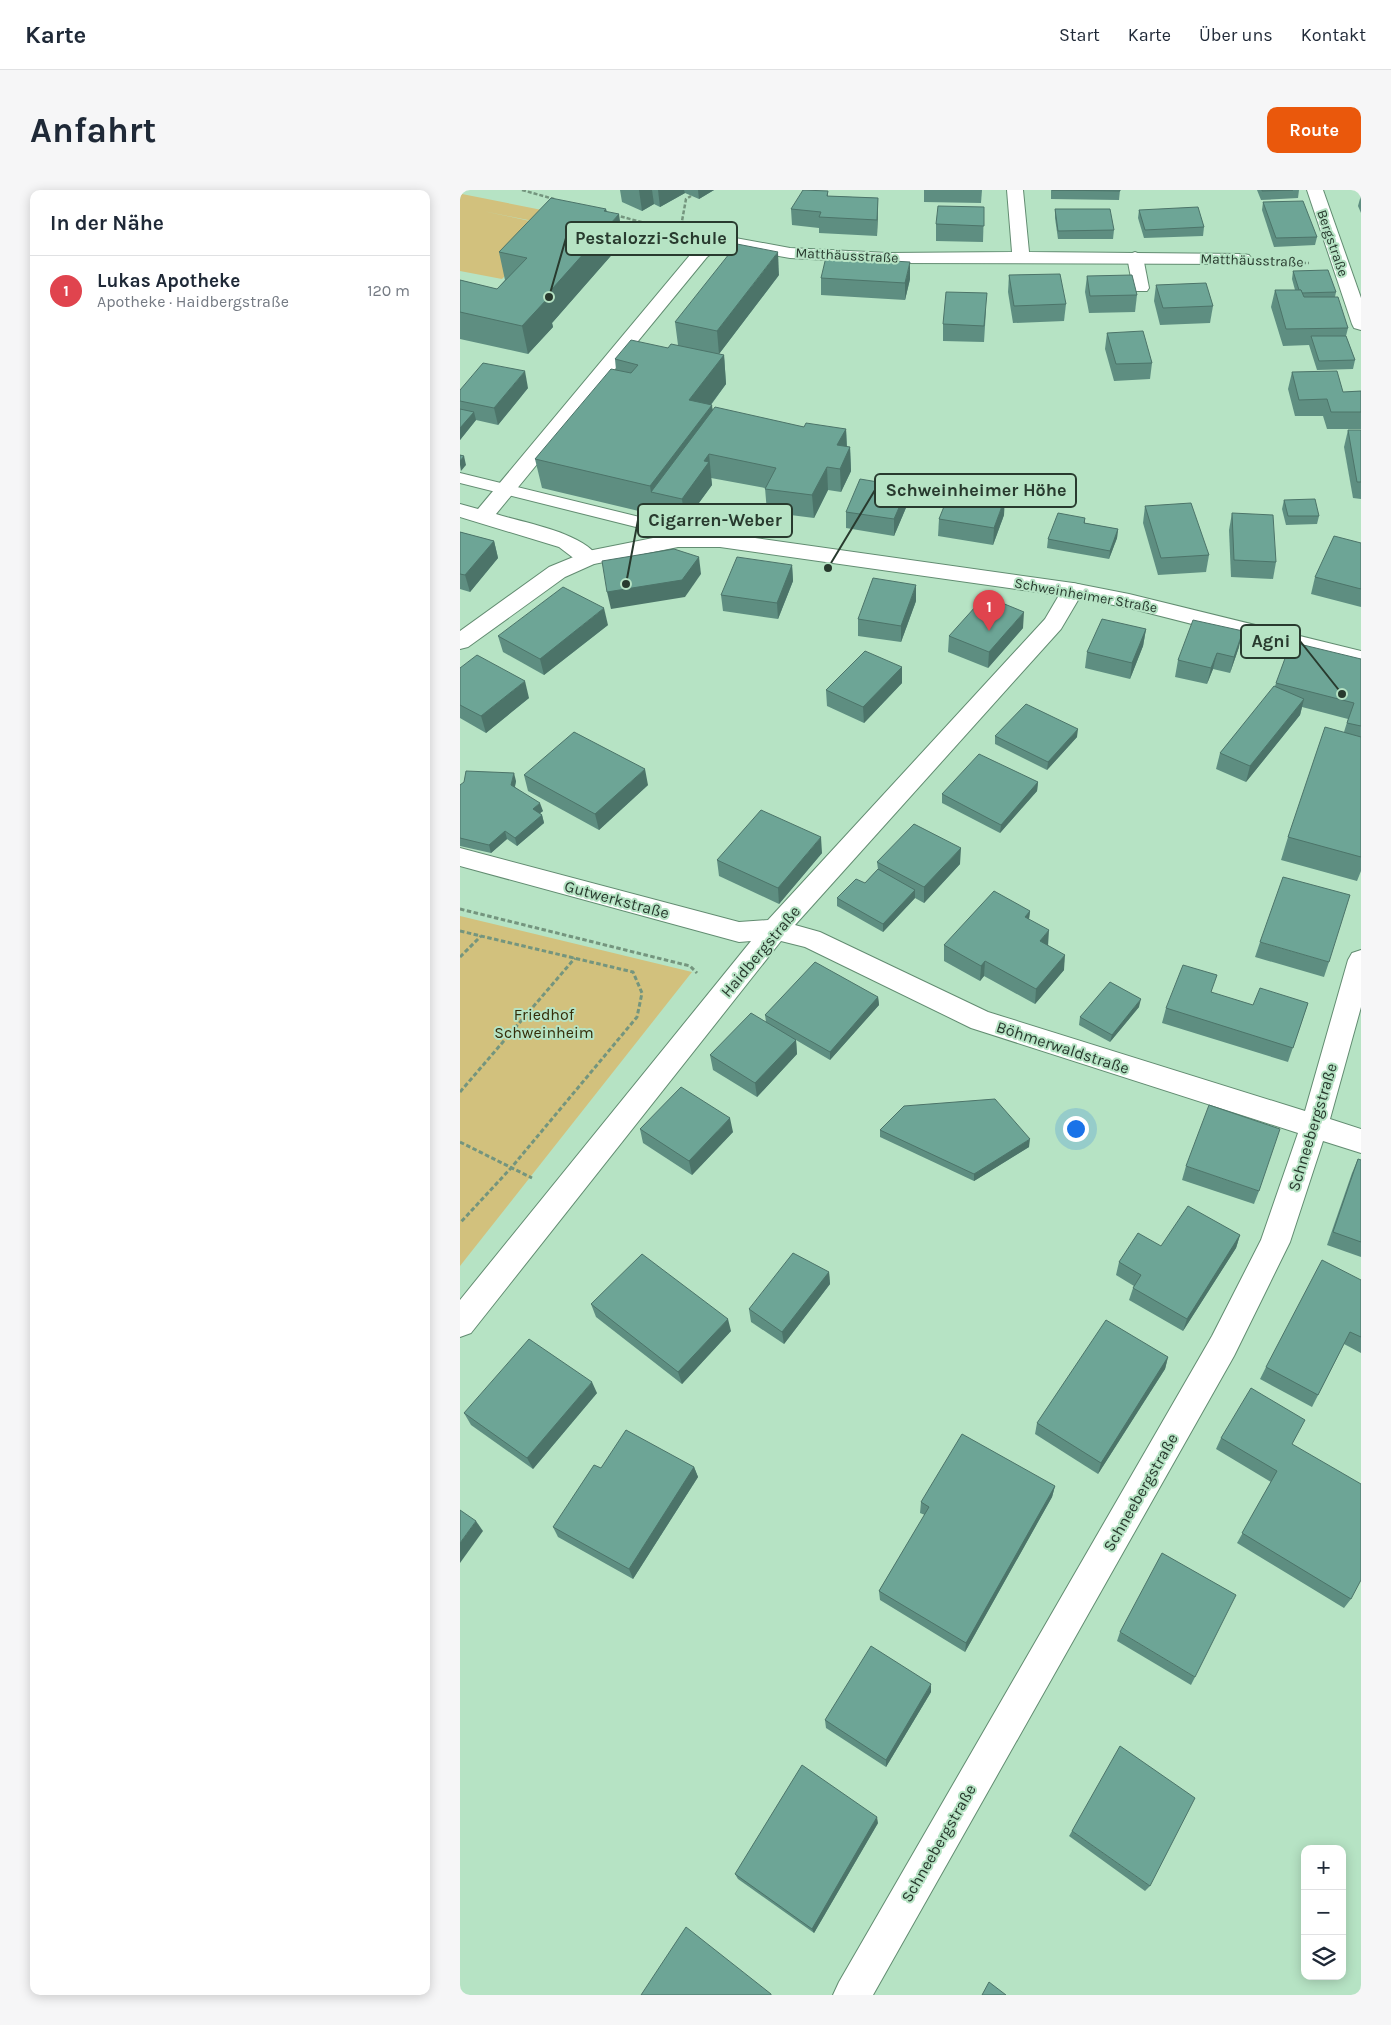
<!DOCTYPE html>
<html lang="de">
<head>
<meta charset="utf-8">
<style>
	body { margin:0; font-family:Karla,sans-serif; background:#f6f6f7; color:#1f2937 }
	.controls { position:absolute; right:15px; bottom:15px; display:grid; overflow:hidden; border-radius:10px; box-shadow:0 2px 12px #0003 }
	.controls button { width:45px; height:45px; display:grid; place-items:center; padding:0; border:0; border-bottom:1px solid #e0e1e3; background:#fff; color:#1f2937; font:25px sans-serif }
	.you { position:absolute; left:615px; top:938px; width:18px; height:18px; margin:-12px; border:4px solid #fff; border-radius:50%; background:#1a73e8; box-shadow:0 0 0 8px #1a73e833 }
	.badge { display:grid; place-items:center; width:32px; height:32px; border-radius:50%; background:#ea580c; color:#fff; font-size:16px; font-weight:700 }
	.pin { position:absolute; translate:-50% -41px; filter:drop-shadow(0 1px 2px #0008) }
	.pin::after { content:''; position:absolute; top:26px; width:18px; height:15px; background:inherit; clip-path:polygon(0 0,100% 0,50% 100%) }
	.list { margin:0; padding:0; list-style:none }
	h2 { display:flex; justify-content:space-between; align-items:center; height:65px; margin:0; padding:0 20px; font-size:21px }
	h2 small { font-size:16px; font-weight:400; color:#747a83 }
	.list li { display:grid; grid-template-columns:32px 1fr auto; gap:15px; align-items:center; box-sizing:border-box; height:70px; padding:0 20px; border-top:1px solid #e0e1e3 }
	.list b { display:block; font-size:19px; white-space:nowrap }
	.list p { margin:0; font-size:16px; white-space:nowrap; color:#747a83 }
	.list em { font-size:16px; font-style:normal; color:#747a83 }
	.icon { flex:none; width:28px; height:28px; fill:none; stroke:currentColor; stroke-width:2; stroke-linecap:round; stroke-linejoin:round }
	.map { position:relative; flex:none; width:901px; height:1805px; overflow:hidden; border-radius:10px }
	header { display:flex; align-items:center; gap:30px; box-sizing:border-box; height:70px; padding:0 25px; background:#fff; border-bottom:1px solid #e0e1e3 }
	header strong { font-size:24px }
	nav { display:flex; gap:28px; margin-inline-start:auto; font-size:18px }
	.intro { display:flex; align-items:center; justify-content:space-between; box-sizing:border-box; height:120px; padding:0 30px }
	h1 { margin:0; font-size:35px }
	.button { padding:12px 22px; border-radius:10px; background:#ea580c; color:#fff; font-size:18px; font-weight:700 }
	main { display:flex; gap:30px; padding:0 30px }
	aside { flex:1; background:#fff; border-radius:10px; box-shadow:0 2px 12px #0003 }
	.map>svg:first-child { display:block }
</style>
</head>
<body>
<header>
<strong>Karte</strong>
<nav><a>Start</a><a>Karte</a><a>Über uns</a><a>Kontakt</a></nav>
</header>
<div class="intro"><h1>Anfahrt</h1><a class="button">Route</a></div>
<main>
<aside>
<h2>In der Nähe<small></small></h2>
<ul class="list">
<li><span class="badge" style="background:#e0444e">1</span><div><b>Lukas Apotheke</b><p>Apotheke · Haidbergstraße</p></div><em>120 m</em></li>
</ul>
</aside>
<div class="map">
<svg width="901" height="1805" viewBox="0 0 901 1805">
	<rect width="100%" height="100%" fill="#b6e3c4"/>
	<g fill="#d2c17d">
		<path d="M2,4L137,31L128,42L23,21L93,36L42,89L0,81V7Z"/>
		<path d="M0,726L232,782L0,1076Z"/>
	</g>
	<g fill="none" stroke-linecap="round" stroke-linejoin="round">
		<g stroke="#628c71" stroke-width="2">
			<g id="service">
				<path d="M675,62L680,64L683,67L689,98L687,101H675L673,98L667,67L670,64Z"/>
				<path d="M0,283L200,332L224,346L227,350L224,354L218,356L188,340L0,293Z"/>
			</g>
		</g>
		<g stroke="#628c71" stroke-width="2">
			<g id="minor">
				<path d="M547,0H563L569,62L783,64L789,65L792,69L789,73L783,74L428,73L330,68L262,56L247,67L36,324C65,333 122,342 139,368L136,373L128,375L120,373L99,357L0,327V314L18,319L235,59L253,46L259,45L330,58L428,63L552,62Z"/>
				<path d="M847,0H863L901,108V140L894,138L892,134Z"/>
				<path d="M613,393L621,395L624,400L601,439L335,735L360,742L528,822L845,921L888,770L892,763L901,760V817L870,929L901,939V963L863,951L830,1052L774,1166L413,1805H373L379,1792L752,1146L801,1050L838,943L511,838L345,757L321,751L11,1143L0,1147V1110L291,751L279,752L0,676V658L279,732L308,730L585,429L605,395Z"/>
			</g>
		</g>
		<g stroke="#628c71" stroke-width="2">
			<path id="tertiary" d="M218,343H260L613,393L669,404L901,461V477L669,418L613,407L260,357H218L134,374L105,387L8,457L0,459V441L89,377L128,361Z"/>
		</g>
		<g stroke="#74957e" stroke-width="2.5" stroke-dasharray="4 2" stroke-linecap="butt">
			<path d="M62,0L94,9"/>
			<path d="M155,25L219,42"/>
			<path d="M220,42L226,9L231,6"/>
			<path d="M812,73H849"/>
		</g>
		<g stroke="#74957e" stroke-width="3" stroke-dasharray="4.5 2.5" stroke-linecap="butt">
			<path d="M0,719L230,776L237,783"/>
			<path d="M0,741L173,782L182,803L177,827L51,978L0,1033"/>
			<path d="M0,767L21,746"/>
			<path d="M0,902L115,768"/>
			<path d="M0,952L72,988"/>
		</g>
		<use href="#service" fill="#fff" fill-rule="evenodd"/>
		<use href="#minor" fill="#fff" fill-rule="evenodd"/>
		<use href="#tertiary" fill="#fff" fill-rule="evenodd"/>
	</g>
	<g fill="#5e8e81">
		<path d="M160,0H254L239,9L225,3L200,17L194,14L182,21L162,12Z"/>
		<path d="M464,0H522L521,13L464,12Z"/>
		<path d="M591,0H660L659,10L591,9Z"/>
		<path d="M797,0H839L838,8L801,10Z"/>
		<path d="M368,1V6L418,8L417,46L359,43V38L332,35L331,19Z"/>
		<path d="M901,5V23L898,16Z"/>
		<path d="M803,12L857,47L855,55L814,57L802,20Z"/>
		<path d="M524,17L523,52L476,51V34Z"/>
		<path d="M146,19L147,22L163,52L92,133L93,137L68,164L0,149V90L37,99L45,90L39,62Z"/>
		<path d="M595,19L654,40L653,49H598L595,28Z"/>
		<path d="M679,20L744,37L743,46L684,48L678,28Z"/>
		<path d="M833,81L876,102L875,107L888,138L886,146L895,170L893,179L857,180L849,155L823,156L811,117L815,100H835L832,89Z"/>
		<path d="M319,85L259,164L264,165L266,194L251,215L253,220L344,237L386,239L387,257H390L391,281L381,302L368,300L354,328L307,322L305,298L251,288L252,295L225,332L82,298L75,269L156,180L155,169L208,158L218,155L215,132Z"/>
		<path d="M549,85L606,114L604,131L553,133L548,102Z"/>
		<path d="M627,86L677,105L675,122L629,123L625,102Z"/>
		<path d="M361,88L450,89L445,110L361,105Z"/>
		<path d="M696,95L753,116L750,133L700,135L694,111Z"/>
		<path d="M526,120L524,152L483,151V134Z"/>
		<path d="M647,143L692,173L690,189L654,191L645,159Z"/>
		<path d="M832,182L883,202L901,201V239H867L863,226H835L828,199Z"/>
		<path d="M68,198L38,235L16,230L0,250V200Z"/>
		<path d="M888,240H901V309L893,308L884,257Z"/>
		<path d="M448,297V313L434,346L386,338V322Z"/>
		<path d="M824,310L859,326L857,334L826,335L822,319Z"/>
		<path d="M685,316L749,365L746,382L698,385L683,333Z"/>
		<path d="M772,323L816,372L813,389L771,387L769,340Z"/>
		<path d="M544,325L533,355L478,346L479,329Z"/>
		<path d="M625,328V333L658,339L657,348L649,369L587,358L588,349Z"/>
		<path d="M0,342L34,351L38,368L10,402L0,399Z"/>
		<path d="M901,353V417L851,404L855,387Z"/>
		<path d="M332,375L333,391L318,429L263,421L261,405Z"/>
		<path d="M456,411L441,452L398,446V429Z"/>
		<path d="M148,435L84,485L43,462L38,446Z"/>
		<path d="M563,438L528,478L488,462L489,446Z"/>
		<path d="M686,439L683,456L670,489L625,478L627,462Z"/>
		<path d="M779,457L770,483L753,479L747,494L715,487L718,470Z"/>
		<path d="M901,469V681L897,691L821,670L828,647L884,542L888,529L842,517L840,525L786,592L756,579L760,563L815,496L816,493Z"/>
		<path d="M442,477V493L404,533L367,516L366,500Z"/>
		<path d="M0,478L69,508L26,543L0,528Z"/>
		<path d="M535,546L617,547L587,580L535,554Z"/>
		<path d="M64,585L188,595L139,640L68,601Z"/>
		<path d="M56,591L55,597L83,621L80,623L82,625L84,633L57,656L47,649L31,663L0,656V595Z"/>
		<path d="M578,592L577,601L540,643L482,613V604Z"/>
		<path d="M362,663L319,714L259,686L257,670Z"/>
		<path d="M417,672L500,674L464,713L455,708L423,742L377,716V708L405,693L418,679Z"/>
		<path d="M570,721L569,729L588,755L604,780L575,814L524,786L520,791L484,771V755Z"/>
		<path d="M800,752L869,772L864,787L795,767Z"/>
		<path d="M418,807L419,815L370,870L336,850L337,864L297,907L253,880L250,865L306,832L305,825Z"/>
		<path d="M848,813L828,872L702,833L706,818Z"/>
		<path d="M679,817L650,852L619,835L620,827Z"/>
		<path d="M180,939L273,942L232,985L183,953Z"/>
		<path d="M420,940L569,957L514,991L420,947Z"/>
		<path d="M898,969L901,970V1067L867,1055L892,983Z"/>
		<path d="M726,976L799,1001L794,1014L722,990Z"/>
		<path d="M780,1045L776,1058L723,1141L669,1110L673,1098L674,1096L656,1085L659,1072L701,1056Z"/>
		<path d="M369,1082L370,1094L324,1154L291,1132L289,1119Z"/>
		<path d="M901,1090V1163L884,1154L852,1217L800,1189L806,1177Z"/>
		<path d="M131,1114L271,1141L222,1194L136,1127Z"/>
		<path d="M708,1167L705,1179L638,1284L575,1244L577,1233Z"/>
		<path d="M137,1203L73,1279L11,1235L4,1223Z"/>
		<path d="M761,1248L832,1254L891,1409L884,1418L777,1353L811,1292L756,1259Z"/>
		<path d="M234,1277L238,1287L173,1389L98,1347L93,1337Z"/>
		<path d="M595,1296L592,1307L505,1462L420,1410L419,1401L465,1325L460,1323L461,1312Z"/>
		<path d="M660,1442L735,1487L731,1495L657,1451Z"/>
		<path d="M471,1502L426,1577L366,1538L365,1530Z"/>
		<path d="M418,1633L354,1743L278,1689L275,1684Z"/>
		<path d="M612,1641L690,1696L685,1701L609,1646Z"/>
	</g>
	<g fill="#4c7469">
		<path d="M179,0H192L194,14L182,21Z"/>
		<path d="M198,0H224L225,3L200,17Z"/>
		<path d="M238,0H254L239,9Z"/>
		<path d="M418,8V24L417,46V30Z"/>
		<path d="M146,19L149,35L159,24L163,52L92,133L93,137L68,164L62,136L84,108L144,21Z"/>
		<path d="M318,62L319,85L259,164L257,141Z"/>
		<path d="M450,72V89L445,110V93Z"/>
		<path d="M264,165L266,194L233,238L229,210Z"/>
		<path d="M65,181L68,198L38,235L34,218Z"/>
		<path d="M252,215L255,244L191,302L190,296Z"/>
		<path d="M14,222L16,230L0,250V238Z"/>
		<path d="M386,239L387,263L377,255Z"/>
		<path d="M390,257L391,281L381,302L380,279Z"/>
		<path d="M249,264L252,295L225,332L222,309L244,271Z"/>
		<path d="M4,266L6,275L1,281L0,275V271Z"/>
		<path d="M367,277L368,300L354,328L352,305Z"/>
		<path d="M448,297V313L434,346V329Z"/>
		<path d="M545,308L544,325L533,355L534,338Z"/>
		<path d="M658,339L657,348L649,369L650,361Z"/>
		<path d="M34,351L38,368L10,402L5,385Z"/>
		<path d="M239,367L241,384L225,407L151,419L147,402Z"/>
		<path d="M332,375L333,391L318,429L317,413Z"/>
		<path d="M456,395V411L441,452V436Z"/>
		<path d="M144,418L148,435L84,485L80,469Z"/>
		<path d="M564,422L563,438L528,478L529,462Z"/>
		<path d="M686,439L683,456L670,489L672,473Z"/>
		<path d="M783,441L779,457L770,483L774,467Z"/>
		<path d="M757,463L753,479L747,494L751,478Z"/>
		<path d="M442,477V493L404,533L403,517Z"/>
		<path d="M65,491L69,508L26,543L21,526Z"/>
		<path d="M844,509L840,525L786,592L790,576Z"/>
		<path d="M618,539L617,547L587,580L588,572Z"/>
		<path d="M185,579L188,595L139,640L135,624Z"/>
		<path d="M54,583L56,591L53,604L51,595Z"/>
		<path d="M578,592L577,601L540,643L541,635Z"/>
		<path d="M80,613L83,621L75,627L73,619Z"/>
		<path d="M82,625L84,633L57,656L55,648Z"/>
		<path d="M45,641L47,649L31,663L29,655Z"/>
		<path d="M361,647L362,663L319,714L318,698Z"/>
		<path d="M501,658L500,674L464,713V697Z"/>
		<path d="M455,700V708L423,742V734Z"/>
		<path d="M570,721L568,736L565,727Z"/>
		<path d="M589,740L588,756L580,751Z"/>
		<path d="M605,765L604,780L575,814L576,799Z"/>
		<path d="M525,771L524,786L520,791L521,776Z"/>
		<path d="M418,807L419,815L370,870V862Z"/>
		<path d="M681,809L679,817L650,852L652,845Z"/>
		<path d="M336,850L337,864L297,907L295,893Z"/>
		<path d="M270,928L273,942L232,985L229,971Z"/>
		<path d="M570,949L569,957L514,991V984Z"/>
		<path d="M780,1045L776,1058L723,1141L727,1129Z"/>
		<path d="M369,1082L370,1094L324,1154L322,1142Z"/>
		<path d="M268,1129L271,1141L222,1194L218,1182Z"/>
		<path d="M708,1167L705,1179L638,1284L641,1273Z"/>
		<path d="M132,1192L137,1203L73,1279L67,1268Z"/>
		<path d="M234,1277L238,1287L173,1389L169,1379Z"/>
		<path d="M595,1296L592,1307L505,1462L506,1453Z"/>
		<path d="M16,1331L23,1341L0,1373V1353Z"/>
		<path d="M471,1494V1502L426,1577V1570Z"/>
		<path d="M417,1627L418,1633L354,1743L352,1739Z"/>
	</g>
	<g fill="#6da596" stroke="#4c7469">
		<path d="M343,0L368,1L367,6L418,8L417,30L359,27L361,22L331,19Z"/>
		<path d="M592,0H660V1Z"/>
		<path d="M802,0H833L802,1Z"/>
		<path d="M91,8L146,19L144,21L159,24L84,108H88L62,136L0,122V90L37,99L67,68L39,62Z"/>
		<path d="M843,11L857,47L816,48L803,12Z"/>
		<path d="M478,16L524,17V36L476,34Z"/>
		<path d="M738,17L744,37L685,40L679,20Z"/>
		<path d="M595,19H650L654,40L598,41Z"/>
		<path d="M277,54L318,62L257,141L215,132Z"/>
		<path d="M366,67L450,72L445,93L361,88Z"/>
		<path d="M868,80L876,102L842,103L841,100H839L833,81Z"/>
		<path d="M600,84L606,114L554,116L549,85Z"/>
		<path d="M672,85L677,105L630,106L627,86Z"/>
		<path d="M746,93L753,116L703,118L696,95Z"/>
		<path d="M815,100H841L844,107H878L888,138L826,139Z"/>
		<path d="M486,102L527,103L524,136L483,134Z"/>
		<path d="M683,141L692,173L656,174L647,143Z"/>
		<path d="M851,146H886L895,170L859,171Z"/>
		<path d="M171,150L208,158L211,154L264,165L229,210L252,215L190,296L75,269L151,179L171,183L178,175L155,169Z"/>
		<path d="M23,173L65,181L34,218L0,211V200Z"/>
		<path d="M877,181L883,202L901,201V222H871L867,209L839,210L832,182Z"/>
		<path d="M255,217L344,237L346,233L386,239L377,255L390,257L380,279L367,277L352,305L305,299L316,278L249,264L244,271L249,272L222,309L191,302Z"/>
		<path d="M0,219L14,222L0,238Z"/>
		<path d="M888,240H901V292H897Z"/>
		<path d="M0,265L4,266L0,271Z"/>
		<path d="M400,289L448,297L434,329L386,322Z"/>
		<path d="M491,299L545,308L534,338L479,329Z"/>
		<path d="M855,309L859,326H828L824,310Z"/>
		<path d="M731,313L749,365L701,368L685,316Z"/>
		<path d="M598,323L625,328L624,333L658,339L650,361L588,349Z"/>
		<path d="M772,323L813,325L816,372L774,370Z"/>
		<path d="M0,342L34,351L5,385L0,384Z"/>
		<path d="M874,346L901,353V399L855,387Z"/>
		<path d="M214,359L239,367L222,390L147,402L142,371Z"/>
		<path d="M277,367L332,375L317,413L261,405Z"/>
		<path d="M413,388L456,395L441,436L398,429Z"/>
		<path d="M103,397L144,418L80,469L38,446Z"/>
		<path d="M525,406L564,422L529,462L489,446Z"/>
		<path d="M642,429L686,439L672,473L627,462Z"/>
		<path d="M733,430L783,441L774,467L757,463L751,478L718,470Z"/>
		<path d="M831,452L901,469V536L887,533L894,513L816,493Z"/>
		<path d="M405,461L442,477L403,517L366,500Z"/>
		<path d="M17,465L65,491L21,526L0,515V478Z"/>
		<path d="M814,496L844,509L790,576L760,563Z"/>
		<path d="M566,514L618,539L588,572L535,546Z"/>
		<path d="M865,537L901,547V667L828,647Z"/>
		<path d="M114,542L185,579L135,624L64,585Z"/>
		<path d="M519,564L578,592L541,635L482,604Z"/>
		<path d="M6,581L54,583L51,595L80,613L73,619L82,625L55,648L45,641L29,655L0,648V595L4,592Z"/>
		<path d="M301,620L361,647L318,698L257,670Z"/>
		<path d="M454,634L501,658L464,697L417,672Z"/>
		<path d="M418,679L455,700L423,734L377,708L396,689L405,693Z"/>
		<path d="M823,687L890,705L869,772L800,752Z"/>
		<path d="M534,701L570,721L565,727L589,740L580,751L605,765L576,799L525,771L521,776L484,755Z"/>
		<path d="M355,772L418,807L370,862L305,825Z"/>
		<path d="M723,775L757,785L751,802L793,815L800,798L848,813L833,858L706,818Z"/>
		<path d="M650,792L681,809L652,845L620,827Z"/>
		<path d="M291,823L336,850L295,893L250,865Z"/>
		<path d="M221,897L270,928L229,971L180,939Z"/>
		<path d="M535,909L570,949L514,984L420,940L444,916Z"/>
		<path d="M749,915L820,939L799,1001L726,976Z"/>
		<path d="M898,969L901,970V1052L873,1042Z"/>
		<path d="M728,1016L780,1045L727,1129L673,1098L681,1085L659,1072L678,1043L701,1056Z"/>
		<path d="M333,1063L369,1082L322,1142L289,1119Z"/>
		<path d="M182,1064L268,1129L218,1182L131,1114Z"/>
		<path d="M862,1070L901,1090V1147L890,1142L858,1205L806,1177Z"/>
		<path d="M646,1130L708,1167L641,1273L577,1233Z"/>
		<path d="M69,1149L132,1192L67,1268L4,1223Z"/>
		<path d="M791,1198L845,1230L832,1254L901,1294V1390L891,1409L782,1343L817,1281L761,1248Z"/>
		<path d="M166,1240L234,1277L169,1379L93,1337L134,1275L141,1278Z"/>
		<path d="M502,1244L595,1296L506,1453L419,1401L469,1317L461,1312Z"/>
		<path d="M0,1320L16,1331L0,1353Z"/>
		<path d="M702,1363L776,1405L735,1487L660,1442Z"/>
		<path d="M411,1456L471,1494L426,1570L365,1530Z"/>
		<path d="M660,1556L735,1608L690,1696L612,1641Z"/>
		<path d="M342,1575L417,1627L352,1739L275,1684Z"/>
		<path d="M226,1737L311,1804V1805H181Z"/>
		<path d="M529,1792L546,1805H522Z"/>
	</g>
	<g text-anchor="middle" stroke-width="4" stroke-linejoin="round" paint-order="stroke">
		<g font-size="14" fill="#283a2e" stroke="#b6e3c4">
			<text transform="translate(873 53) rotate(71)" y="5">Bergstraße</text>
			<text transform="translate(387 65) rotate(3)" y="5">Matthäusstraße</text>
			<text transform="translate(792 70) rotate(2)" y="5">Matthäusstraße</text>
			<text transform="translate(626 405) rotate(10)" y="5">Schweinheimer Straße</text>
		</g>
		<g font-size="16" fill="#283a2e" stroke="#b6e3c4">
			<text transform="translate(157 709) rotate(15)" y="6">Gutwerkstraße</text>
			<text transform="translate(300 761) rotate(-50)" y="6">Haidbergstraße</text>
			<text transform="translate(603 857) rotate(18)" y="6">Böhmerwaldstraße</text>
			<text transform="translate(852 937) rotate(-73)" y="6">Schneebergstraße</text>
			<text transform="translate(680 1302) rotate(-60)" y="6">Schneebergstraße</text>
			<text transform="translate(478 1653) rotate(-60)" y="6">Schneebergstraße</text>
		</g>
		<g font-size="16" fill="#352d09" stroke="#b6e3c4">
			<text x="84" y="830">Friedhof<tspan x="84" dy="18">Schweinheim</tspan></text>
		</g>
	</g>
	<path fill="none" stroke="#283a2e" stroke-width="2" d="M89 107L106 48M368 378L415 300M166 394L178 330M882 504L840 451"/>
	<g fill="#283a2e" stroke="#b6e3c4" stroke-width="2">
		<circle cx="89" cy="107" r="5"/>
		<circle cx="368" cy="378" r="5"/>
		<circle cx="166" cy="394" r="5"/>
		<circle cx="882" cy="504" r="5"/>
	</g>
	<g fill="#b6e3c4" stroke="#283a2e" stroke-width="2">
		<rect x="106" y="32" width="171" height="33" rx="5"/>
		<rect x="415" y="284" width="201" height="33" rx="5"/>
		<rect x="178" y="314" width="154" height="33" rx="5"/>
		<rect x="781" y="435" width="59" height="33" rx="5"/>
	</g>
	<g font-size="18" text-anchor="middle" font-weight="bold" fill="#283a2e">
		<text x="191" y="54">Pestalozzi-Schule</text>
		<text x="516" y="306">Schweinheimer Höhe</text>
		<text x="255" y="336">Cigarren-Weber</text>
		<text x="811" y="457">Agni</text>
	</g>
</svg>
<div class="controls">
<button>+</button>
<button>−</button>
<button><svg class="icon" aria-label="layers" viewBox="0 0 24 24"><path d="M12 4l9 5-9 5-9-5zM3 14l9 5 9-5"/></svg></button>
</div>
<div class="you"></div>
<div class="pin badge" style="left:529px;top:441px;background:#e0444e">1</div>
</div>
</main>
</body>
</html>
